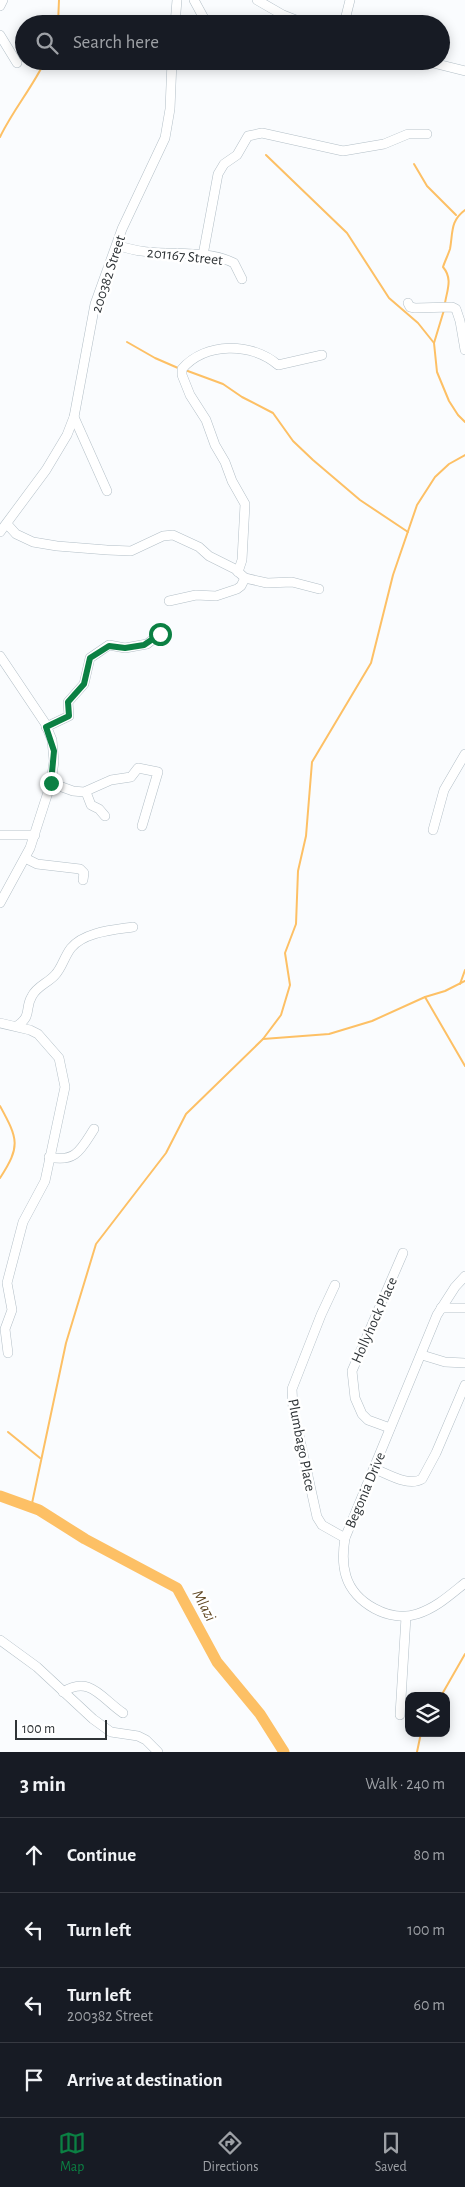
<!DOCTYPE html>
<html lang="en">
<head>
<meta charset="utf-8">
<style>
	body { margin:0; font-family:"Alegreya Sans",sans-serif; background:#20242c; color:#f1f3f6 }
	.controls { position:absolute; right:15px; bottom:15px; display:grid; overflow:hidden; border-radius:10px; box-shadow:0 2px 12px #0003 }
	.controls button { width:45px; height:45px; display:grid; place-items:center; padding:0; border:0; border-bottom:1px solid #363941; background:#171b24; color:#f1f3f6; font:25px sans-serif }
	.scale { position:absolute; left:15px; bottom:12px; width:92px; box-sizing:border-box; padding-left:5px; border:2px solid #2f3437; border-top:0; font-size:14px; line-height:18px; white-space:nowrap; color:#2f3437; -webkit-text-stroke:4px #fff; paint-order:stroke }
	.stop { position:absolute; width:15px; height:15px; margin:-11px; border:4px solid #0b8043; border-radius:50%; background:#fff }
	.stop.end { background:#0b8043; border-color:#fff; box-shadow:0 1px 5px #0008 }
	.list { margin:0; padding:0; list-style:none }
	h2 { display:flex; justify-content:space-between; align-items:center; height:65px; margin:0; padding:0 20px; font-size:21px }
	h2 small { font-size:16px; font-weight:400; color:#9ea1a6 }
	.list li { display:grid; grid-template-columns:32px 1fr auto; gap:15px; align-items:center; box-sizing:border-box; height:75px; padding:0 20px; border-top:1px solid #363941 }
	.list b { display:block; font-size:19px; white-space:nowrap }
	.list p { margin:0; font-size:16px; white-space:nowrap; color:#9ea1a6 }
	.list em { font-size:16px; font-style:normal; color:#9ea1a6 }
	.icon { flex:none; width:28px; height:28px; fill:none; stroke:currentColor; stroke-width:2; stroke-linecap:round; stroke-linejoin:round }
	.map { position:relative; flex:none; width:465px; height:1752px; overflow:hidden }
	.search { position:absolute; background:#171b24; box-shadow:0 2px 12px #0003; left:15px; right:15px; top:15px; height:55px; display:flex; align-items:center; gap:12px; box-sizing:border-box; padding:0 18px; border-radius:28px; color:#9ea1a6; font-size:19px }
	.sheet { height:365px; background:#171b24 }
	nav { display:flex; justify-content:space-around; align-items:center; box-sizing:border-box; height:70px; border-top:1px solid #363941; background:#171b24; font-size:14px; color:#9ea1a6 }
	nav a { display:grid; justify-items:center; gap:2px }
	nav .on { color:#0b8043 }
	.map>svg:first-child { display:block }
</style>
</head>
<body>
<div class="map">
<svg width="465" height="1752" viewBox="0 0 465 1752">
	<rect width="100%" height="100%" fill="#fafcfe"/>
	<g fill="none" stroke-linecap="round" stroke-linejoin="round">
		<g stroke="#fdc065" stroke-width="2">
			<path d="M58,24L59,0"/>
			<path d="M0,137C13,110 32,88 45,61"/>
			<path d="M266,155L347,233L389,298L418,323L434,343"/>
			<path d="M414,164L427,186L456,215"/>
			<path d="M445,303C447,290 453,279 443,267C445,261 448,255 450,249C453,233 450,221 465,210"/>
			<path d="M444,310L434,343L437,372L449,401L458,415L465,422"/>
			<path d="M127,342L155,358L178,368"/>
			<path d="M185,370L223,384L242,397L273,413L293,441L313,460L360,500L408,532"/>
			<path d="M460,984L465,970"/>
			<path d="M425,997L465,1066"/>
			<path d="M263,1039L329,1034L372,1021L425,997L445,991L465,981"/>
			<path d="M0,1106C18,1139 21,1146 0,1178"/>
			<path d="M8,1432L40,1458"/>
			<path d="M31,1508L66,1343L96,1244L166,1153L186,1114L263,1039L281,1015L290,985L285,953L296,924L298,871L306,836L312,762L371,663L393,575L417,505L435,477L449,464L465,455"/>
			<path d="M441,1696L465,1654"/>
			<path d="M417,1752L421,1733"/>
		</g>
		<path stroke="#fdc065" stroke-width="11" d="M0,1496L39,1510L85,1539L177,1588L217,1662L260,1714L284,1752"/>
		<g stroke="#b3bfc7" stroke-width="10">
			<g id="minor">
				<path d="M194,0L207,24"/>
				<path d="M257,0L283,15L306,24"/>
				<path d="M0,6L3,0"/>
				<path d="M175,24L177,0"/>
				<path d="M344,24L350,0"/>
				<path d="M0,35L17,63"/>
				<path d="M425,61L465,71"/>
				<path d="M118,245C154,260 200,246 234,263L242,279"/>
				<path d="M203,255L218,174L224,164L237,155L248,136L262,133L343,151L384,144L408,134H427"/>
				<path d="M408,303L410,307L415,308L452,307L456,309L460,321L465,350"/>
				<path d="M74,417L107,491"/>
				<path d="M7,524L16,534L33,542L57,546L107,550L131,551L163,536L173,535L199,547L209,556L235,569L245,578L267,583L292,582L319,589"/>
				<path d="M0,532L46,470L67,435L74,417L95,304L122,229L165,138L170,109L172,61"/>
				<path d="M238,572L242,560L245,504L232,481L225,462L215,445L206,420L190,395L182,375V369C205,342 252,342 278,365L322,355"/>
				<path d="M169,601L196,595L216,596L237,589L241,586L245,578"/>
				<path d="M0,656L45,723L52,740L54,761L51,783L30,848L0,903"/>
				<path d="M46,727L69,716L68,702L84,684L90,658L109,645L125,648L147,644L165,630"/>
				<path d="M51,783L73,791L84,792L111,780L131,777L138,768L158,772L142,826"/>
				<path d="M86,792L91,805L99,809L105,816"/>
				<path d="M433,830L444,790L465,754"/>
				<path d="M0,835H35"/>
				<path d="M25,858L37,864L80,869L84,873L83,880"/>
				<path d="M0,1023L30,1030L38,1034L59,1058L65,1087L45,1181L23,1222L7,1283L12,1310L5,1329L8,1353"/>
				<path d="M17,1026C33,1015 24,1009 32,996C37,986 48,983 55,975C62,968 64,957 71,948C84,932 113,930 133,927"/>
				<path d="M49,1157C76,1163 81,1149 94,1129"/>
				<path d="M465,1276L455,1287L437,1315L345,1538C343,1550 342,1563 346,1576C354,1603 390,1623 417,1614C436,1608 450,1595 465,1583"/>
				<path d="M335,1285L321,1315L292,1389L293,1408L317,1517L322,1525L345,1538"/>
				<path d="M441,1308H465"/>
				<path d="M422,1355L445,1362L465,1363"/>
				<path d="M390,1428L368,1420L362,1414L355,1398L352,1371L403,1253"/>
				<path d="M375,1469C388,1474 408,1487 422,1479L436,1453L465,1385"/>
				<path d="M0,1640L37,1667L93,1719L111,1732L138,1736L146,1740L158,1752"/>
				<path d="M63,1692C90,1675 101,1698 123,1713"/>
				<path d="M400,1715L406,1617"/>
			</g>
		</g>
		<use href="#minor" stroke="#fff" stroke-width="9"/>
	</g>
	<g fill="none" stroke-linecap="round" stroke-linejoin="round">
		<path stroke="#0b8043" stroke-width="6" d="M51,783L54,751L46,727L69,716L68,702L84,684L90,658L109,646L125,648L144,645L160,634"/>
	</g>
	<g text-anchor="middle" stroke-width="5" stroke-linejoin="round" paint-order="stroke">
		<g font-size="15" fill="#2f3437" stroke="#fff">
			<text transform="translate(185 256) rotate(6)" y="5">201167 Street</text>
			<text transform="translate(108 274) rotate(-72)" y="5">200382 Street</text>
			<text transform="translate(374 1320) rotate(-66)" y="5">Hollyhock Place</text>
			<text transform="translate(302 1445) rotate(79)" y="5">Plumbago Place</text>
			<text transform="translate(365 1490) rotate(-67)" y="5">Begonia Drive</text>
		</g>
		<g font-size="16" font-style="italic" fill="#614823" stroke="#fff">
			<text transform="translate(205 1605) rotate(62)" y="6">Mlazi</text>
		</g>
	</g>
</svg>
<div class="controls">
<button><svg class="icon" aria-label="layers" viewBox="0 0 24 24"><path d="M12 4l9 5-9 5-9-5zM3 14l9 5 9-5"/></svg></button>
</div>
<div class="scale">100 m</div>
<div class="stop" style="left:160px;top:634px"></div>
<div class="stop end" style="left:51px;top:783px"></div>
<div class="search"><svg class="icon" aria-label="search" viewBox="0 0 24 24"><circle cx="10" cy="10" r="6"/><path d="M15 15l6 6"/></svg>Search here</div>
</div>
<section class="sheet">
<h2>3 min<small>Walk · 240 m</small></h2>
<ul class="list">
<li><svg class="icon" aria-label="ahead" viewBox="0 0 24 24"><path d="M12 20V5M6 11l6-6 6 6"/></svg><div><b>Continue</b></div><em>80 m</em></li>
<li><svg class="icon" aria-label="left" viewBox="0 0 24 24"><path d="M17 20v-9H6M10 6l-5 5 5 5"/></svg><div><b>Turn left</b></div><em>100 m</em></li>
<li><svg class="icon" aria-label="left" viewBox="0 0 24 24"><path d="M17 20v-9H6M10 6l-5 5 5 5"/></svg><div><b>Turn left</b><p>200382 Street</p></div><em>60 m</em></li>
<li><svg class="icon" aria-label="arrive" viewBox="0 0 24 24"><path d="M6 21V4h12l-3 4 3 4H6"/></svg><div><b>Arrive at destination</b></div></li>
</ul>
</section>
<nav>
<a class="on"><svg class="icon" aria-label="map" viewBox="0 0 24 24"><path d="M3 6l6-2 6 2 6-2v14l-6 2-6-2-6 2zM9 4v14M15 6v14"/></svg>Map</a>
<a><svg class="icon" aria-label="directions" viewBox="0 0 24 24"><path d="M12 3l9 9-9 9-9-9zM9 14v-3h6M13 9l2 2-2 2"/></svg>Directions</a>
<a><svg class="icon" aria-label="saved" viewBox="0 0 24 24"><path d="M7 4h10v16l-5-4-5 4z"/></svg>Saved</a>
</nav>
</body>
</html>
